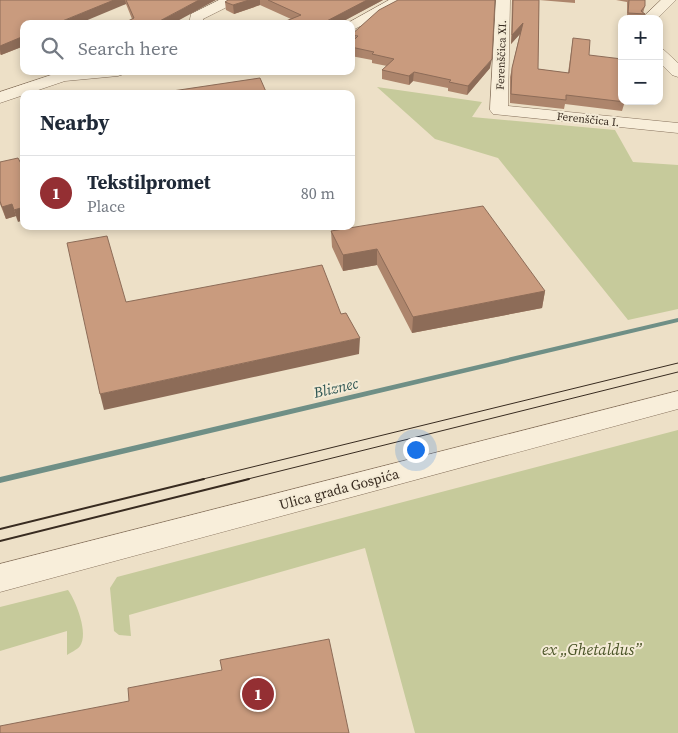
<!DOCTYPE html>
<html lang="en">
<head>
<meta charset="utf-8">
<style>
	body { margin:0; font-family:"Source Serif 4",serif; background:#f2f2f3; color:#1f2937 }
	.controls { position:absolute; right:15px; top:15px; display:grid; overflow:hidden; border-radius:10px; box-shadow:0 2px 8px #0003 }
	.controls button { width:45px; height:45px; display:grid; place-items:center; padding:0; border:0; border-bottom:1px solid #e0e1e3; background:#fff; color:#1f2937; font:25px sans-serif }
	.you { position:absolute; left:415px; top:449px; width:18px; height:18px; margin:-12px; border:4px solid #fff; border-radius:50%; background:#1a73e8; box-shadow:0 0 0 8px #1a73e833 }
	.badge { display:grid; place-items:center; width:32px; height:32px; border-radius:50%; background:#942f33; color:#fff; font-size:16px; font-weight:700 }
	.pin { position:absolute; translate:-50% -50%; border:2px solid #fff; box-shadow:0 1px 5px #0006 }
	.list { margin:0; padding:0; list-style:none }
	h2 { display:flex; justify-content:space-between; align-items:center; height:65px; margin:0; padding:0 20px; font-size:21px }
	h2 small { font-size:16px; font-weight:400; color:#747a83 }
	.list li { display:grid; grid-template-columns:32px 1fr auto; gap:15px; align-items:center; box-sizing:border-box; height:75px; padding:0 20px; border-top:1px solid #e0e1e3 }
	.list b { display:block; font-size:19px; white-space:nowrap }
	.list p { margin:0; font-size:16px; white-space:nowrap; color:#747a83 }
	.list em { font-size:16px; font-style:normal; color:#747a83 }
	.icon { flex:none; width:28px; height:28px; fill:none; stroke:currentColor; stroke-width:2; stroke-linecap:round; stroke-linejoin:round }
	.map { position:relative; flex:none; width:678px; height:733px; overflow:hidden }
	.search { position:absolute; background:#fff; box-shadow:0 2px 8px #0003; left:20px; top:20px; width:335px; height:55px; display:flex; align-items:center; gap:12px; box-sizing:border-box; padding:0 18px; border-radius:10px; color:#747a83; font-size:19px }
	.panel { position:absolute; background:#fff; box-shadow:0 2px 8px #0003; left:20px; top:90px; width:335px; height:140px; border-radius:10px }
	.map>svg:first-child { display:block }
</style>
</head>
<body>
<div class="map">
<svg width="678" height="733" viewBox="0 0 678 733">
	<rect width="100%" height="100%" fill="#ede0c7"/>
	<g fill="#c6ca9b">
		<path d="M377,87L482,102L472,117L615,130L633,162L678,165V309L628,320L498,158L435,139Z"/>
		<path d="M678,430V733H415L365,548L129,615L131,636L119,635L114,631L110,588L117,577Z"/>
		<path d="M68,590C76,601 89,634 80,646C77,650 71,652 67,655V631L0,651V607Z"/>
	</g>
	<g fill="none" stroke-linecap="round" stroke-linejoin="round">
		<path fill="#6f8f86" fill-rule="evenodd" d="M678,318V322L0,483V477Z"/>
		<g stroke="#87725d" stroke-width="1">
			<g id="minor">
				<path d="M219,0H237L235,3L203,19V24H189L191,14Z"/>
				<path d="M389,0H406L404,3L351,31V24H346Z"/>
				<path d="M496,0H510L508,106L678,123V133L493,114L490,110Z"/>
				<path d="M661,0H676L657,19H641Z"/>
				<path d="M659,48L664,50L678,63V77L672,75L659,62Z"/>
				<path d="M63,71H126L124,74L118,76L65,81L0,103V92Z"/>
				<path d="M678,391V409L0,592V564Z"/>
			</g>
		</g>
		<use href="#minor" fill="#f8eeda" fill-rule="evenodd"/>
		<g stroke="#382b20" stroke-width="1">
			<path d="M199,480L678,363"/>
			<path d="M244,480L678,372"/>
		</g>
		<g stroke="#382b20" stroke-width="2">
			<path d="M0,529L204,479"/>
			<path d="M0,541L249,479"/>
		</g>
	</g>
	<g fill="#ad856c">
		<path d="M0,0H216L132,19L126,4L24,24V46L1,55L0,54Z"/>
		<path d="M228,0H383L338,24H281V23L291,19L260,5L234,14L226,10L225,2Z"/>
		<path d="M512,0H575V3L539,0L538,69L568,73L573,38L589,55L625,101L622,111L565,104L564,109L510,103V77L512,68L520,33L511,44Z"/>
		<path d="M616,0H645V6L643,13L645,14L644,19H627V2Z"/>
		<path d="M351,35L490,68L467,95L448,91V88L413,81L409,85L382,79V70L387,66L372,63V60L351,56Z"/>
		<path d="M0,162L18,222L16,216L6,219L0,204Z"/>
		<path d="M331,231L545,291L542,308L412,333L377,265L343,271L332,247Z"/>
	</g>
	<g fill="#8d6c58">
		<path d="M114,0H125L126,4L78,24H55Z"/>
		<path d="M199,0H216L172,24H154Z"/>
		<path d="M249,0H260V5L234,14L233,5Z"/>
		<path d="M367,0H383L338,24H321Z"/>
		<path d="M523,23L522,32L511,44L512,35Z"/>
		<path d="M24,36V46L1,55L0,50V46Z"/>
		<path d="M492,59L490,68L467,95L468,86Z"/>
		<path d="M414,72L413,81L409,85V76Z"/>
		<path d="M12,204L16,216L6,219L2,207Z"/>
		<path d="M24,207V220L18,222L14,210Z"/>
		<path d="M377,249V265L343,271V255Z"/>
		<path d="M545,291L542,308L412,333L413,317Z"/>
		<path d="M360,338L359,354L104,410L100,394Z"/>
	</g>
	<g fill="#c99b7e" stroke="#8d6c58">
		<path d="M0,0H114L55,24H24V36L0,46Z"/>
		<path d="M126,0H199L154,24H122L134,18Z"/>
		<path d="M228,0H249L233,5L225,2Z"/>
		<path d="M268,0H367L321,24H284L281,23L301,15Z"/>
		<path d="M398,0H495L492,59L468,86L449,82L451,80L414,72L409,76L382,70L394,59L372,54L374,52L351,47V43L358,36L351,35L379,10Z"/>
		<path d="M513,0H539L538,69L569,73L573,38L590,40L589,55L622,59V101L625,102L566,95V100L511,94L512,68L523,23L512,35Z"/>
		<path d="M629,0H645V6L641,11L645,14L628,13Z"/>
		<path d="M260,78L267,94L159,93Z"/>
		<path d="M18,158L24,169V207L14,210L12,204L2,207L0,201V162Z"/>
		<path d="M483,206L545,291L413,317L377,249L343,255L331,231Z"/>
		<path d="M107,236L126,302L322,265L341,314L346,313L360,338L100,394L67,243Z"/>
		<path d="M329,639L349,733H0V726L129,701L128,688L222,670L220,660Z"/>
	</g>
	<g text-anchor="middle" stroke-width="4" stroke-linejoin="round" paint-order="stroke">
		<g font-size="11" fill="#382b20" stroke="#f4ebd6">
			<text transform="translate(501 55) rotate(-88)" y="4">Ferenščica XI.</text>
			<text transform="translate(588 119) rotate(6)" y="4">Ferenščica I.</text>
		</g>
		<g font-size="14" fill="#382b20" stroke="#f4ebd6">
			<text transform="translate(339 489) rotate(-15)" y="5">Ulica grada Gospića</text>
		</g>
		<g font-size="15" font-style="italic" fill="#305754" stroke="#f4ebd6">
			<text transform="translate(336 388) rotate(-13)" y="5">Bliznec</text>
		</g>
		<g font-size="16" font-style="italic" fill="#4a5427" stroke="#f4ebd6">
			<text x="592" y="655">ex „Ghetaldus”</text>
		</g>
	</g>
</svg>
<div class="controls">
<button>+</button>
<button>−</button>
</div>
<div class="you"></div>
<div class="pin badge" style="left:258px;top:694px">1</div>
<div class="search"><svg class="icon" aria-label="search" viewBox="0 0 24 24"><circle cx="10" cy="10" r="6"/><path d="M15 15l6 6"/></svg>Search here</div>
<section class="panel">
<h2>Nearby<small></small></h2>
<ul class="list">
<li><span class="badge">1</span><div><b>Tekstilpromet</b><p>Place</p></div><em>80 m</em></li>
</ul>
</section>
</div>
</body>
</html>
